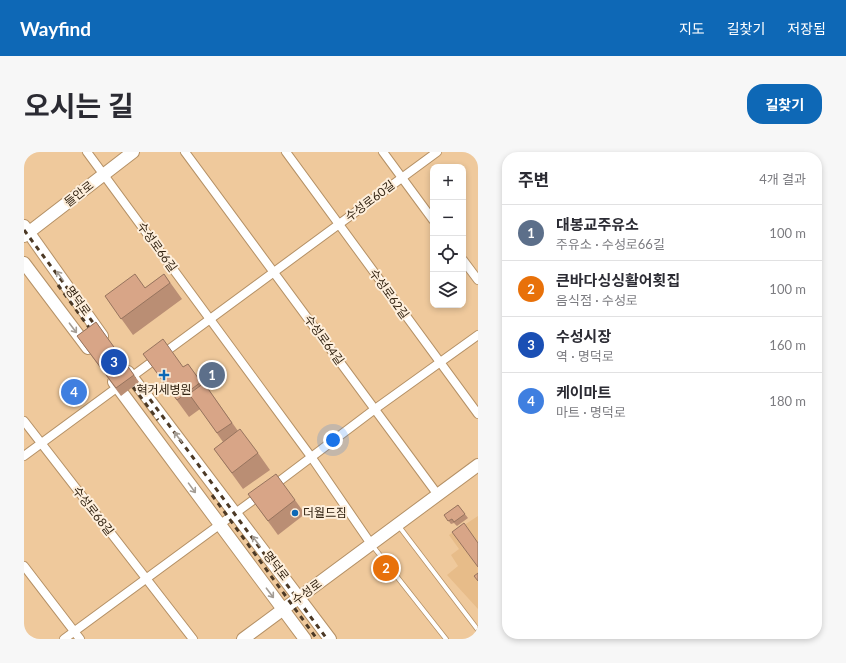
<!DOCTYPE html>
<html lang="ko">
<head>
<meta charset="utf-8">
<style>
	body { margin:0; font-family:Lato,"Noto Sans KR",sans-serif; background:#f7f7f7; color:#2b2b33 }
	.controls { position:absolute; right:12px; top:12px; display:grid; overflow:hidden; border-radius:8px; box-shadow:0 2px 6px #0003 }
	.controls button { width:36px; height:36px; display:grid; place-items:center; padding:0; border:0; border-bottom:1px solid #e1e1e2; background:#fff; color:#2b2b33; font:20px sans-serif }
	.you { position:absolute; left:309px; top:288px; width:14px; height:14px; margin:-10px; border:3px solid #fff; border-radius:50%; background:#1a73e8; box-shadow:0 0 0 6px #1a73e833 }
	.badge { display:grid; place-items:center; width:26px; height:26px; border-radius:50%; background:#0e68b6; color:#fff; font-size:13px; font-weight:700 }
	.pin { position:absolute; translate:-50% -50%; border:2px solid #fff; box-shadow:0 1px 4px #0006 }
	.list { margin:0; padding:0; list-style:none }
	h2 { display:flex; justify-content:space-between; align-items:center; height:52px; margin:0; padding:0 16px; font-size:17px }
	h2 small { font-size:13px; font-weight:400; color:#7c7c81 }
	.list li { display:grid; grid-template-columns:26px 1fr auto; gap:12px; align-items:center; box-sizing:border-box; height:56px; padding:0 16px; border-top:1px solid #e1e1e2 }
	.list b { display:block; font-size:15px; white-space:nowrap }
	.list p { margin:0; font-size:13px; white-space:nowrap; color:#7c7c81 }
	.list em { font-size:13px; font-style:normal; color:#7c7c81 }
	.icon { flex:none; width:22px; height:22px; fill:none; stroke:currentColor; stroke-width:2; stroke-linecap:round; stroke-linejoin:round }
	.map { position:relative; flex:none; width:454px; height:487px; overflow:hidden; border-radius:16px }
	header { display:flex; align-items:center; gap:24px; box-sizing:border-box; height:56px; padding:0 20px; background:#0e68b6; color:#fff }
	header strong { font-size:19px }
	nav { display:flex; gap:22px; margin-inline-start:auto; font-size:14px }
	.intro { display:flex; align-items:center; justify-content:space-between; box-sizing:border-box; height:96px; padding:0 24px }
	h1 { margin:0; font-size:28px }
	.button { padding:10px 18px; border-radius:16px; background:#0e68b6; color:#fff; font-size:14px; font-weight:700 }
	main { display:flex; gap:24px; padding:0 24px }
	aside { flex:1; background:#fff; border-radius:16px; box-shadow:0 2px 6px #0003 }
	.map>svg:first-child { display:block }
</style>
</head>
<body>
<header>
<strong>Wayfind</strong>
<nav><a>지도</a><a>길찾기</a><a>저장됨</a></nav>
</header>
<div class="intro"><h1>오시는 길</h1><a class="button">길찾기</a></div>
<main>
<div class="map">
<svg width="454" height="487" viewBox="0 0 454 487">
	<rect width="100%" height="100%" fill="#efc99c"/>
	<path fill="#e7bc89" d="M454,364V457L423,423L434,414L427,403L435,397L425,383Z"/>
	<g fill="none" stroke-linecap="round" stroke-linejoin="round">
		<g stroke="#b59166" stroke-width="5.5">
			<g id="service">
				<path d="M374,373L454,478"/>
				<path d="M348,393L422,487"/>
			</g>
		</g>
		<g stroke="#b59166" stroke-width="10">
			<g id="minor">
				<path d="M63,0L288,306L347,392"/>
				<path d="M161,0L414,343"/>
				<path d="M262,0L454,262"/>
				<path d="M359,0L409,68"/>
				<path d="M439,108L454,128"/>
				<path d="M0,269L169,487"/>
				<path d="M0,304L413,0"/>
				<path d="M249,334L351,257L454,183"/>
				<path d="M0,414L56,487"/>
				<path d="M40,487L236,343"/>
			</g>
		</g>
		<g stroke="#b59166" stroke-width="14">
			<g id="secondary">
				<path d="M0,74L78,184"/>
				<path d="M0,84L109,0"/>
				<path d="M0,111L64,196"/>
				<path d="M104,220L306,487"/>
				<path d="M90,230L281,487"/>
				<path d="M219,487L454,313"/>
			</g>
		</g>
		<use href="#service" stroke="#fff" stroke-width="4"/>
		<use href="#minor" stroke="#fff" stroke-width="8"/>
		<use href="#secondary" stroke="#fff" stroke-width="12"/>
		<g stroke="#4c3925" stroke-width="3" stroke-dasharray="5 5" stroke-linecap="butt">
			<path d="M0,78L76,180"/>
			<path d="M34,133L72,185"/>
			<path d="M108,223L303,487"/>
			<path d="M103,227L134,268"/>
			<path d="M188,343L293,487"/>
		</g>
	</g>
	<g fill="#ba8e74">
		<path d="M140,122L158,147L109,183L81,144L121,136Z"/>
		<path d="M72,170L115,230L97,244L53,184Z"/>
		<path d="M119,202L159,215L164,212L179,232L180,231L214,279L234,301L246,318L219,337L190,297L199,290L176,257L165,265Z"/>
		<path d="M224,342L271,348L281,362L254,383Z"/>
		<path d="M434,353L444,366L433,374L430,371L427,372L420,363Z"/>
	</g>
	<g fill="#d8a587" stroke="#97745e">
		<path d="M111,122L121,136L140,122L146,131L97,167L81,144Z"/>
		<path d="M72,170L110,223L92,236L53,184Z"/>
		<path d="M139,187L159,215L164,212L177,230L153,248L119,202Z"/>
		<path d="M180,231L208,271L193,281L165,242Z"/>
		<path d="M216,277L234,301L208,321L190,297Z"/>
		<path d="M252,322L271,348L244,369L224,342Z"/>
		<path d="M434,353L441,362L430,370L428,367L424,369L420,363Z"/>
		<path d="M440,371L454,391V415L428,380Z"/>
		<path d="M454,421V429L450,424Z"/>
	</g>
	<defs><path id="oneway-shaft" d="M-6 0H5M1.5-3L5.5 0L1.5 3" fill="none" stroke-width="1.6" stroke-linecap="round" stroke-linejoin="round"/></defs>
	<g stroke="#a39c94">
		<use href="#oneway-shaft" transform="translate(36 124) rotate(-126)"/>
		<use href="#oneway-shaft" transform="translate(49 176) rotate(53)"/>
		<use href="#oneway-shaft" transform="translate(154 285) rotate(-127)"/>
		<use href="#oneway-shaft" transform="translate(168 336) rotate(54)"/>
		<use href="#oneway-shaft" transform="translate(232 389) rotate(-127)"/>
		<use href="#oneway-shaft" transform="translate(246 441) rotate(53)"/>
	</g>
	<g fill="#0e68b6" stroke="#feefdc" stroke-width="1.5">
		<path d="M138 217h4v4h4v4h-4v4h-4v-4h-4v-4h4z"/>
		<circle cx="271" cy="361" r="4"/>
	</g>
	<g text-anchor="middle" stroke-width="4" stroke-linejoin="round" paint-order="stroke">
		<g font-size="12" fill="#322312" stroke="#feefdc">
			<text transform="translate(55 42) rotate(-38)" y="4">들안로</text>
			<text transform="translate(346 49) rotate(-37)" y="4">수성로60길</text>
			<text transform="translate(133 95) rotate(54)" y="4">수성로66길</text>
			<text transform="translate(365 142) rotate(54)" y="4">수성로62길</text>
			<text transform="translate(54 149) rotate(54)" y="4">명덕로</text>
			<text transform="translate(300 188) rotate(54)" y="4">수성로64길</text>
			<text transform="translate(69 359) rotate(52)" y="4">수성로68길</text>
			<text transform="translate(252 414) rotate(53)" y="4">명덕로</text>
			<text transform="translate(283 440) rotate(-36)" y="4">수성로</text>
		</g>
		<g font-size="12" fill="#322312" stroke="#feefdc">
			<text x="140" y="242">혁거세병원</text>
			<text x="279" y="365" text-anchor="start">더월드짐</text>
		</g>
	</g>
</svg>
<div class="controls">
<button>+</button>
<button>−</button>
<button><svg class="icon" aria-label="locate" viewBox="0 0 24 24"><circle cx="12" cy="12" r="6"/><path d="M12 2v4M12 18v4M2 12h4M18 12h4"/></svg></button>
<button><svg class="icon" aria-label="layers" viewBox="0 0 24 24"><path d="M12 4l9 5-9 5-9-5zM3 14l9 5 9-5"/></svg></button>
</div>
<div class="you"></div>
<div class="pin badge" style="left:188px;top:223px;background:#5c6f8a">1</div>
<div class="pin badge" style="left:362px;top:416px;background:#e8710a">2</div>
<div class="pin badge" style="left:90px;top:210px;background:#1a4fb4">3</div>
<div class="pin badge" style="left:50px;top:240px;background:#3f7fe0">4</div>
</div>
<aside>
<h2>주변<small>4개 결과</small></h2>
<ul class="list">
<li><span class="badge" style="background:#5c6f8a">1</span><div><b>대봉교주유소</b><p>주유소 · 수성로66길</p></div><em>100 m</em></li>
<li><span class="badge" style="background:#e8710a">2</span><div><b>큰바다싱싱활어횟집</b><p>음식점 · 수성로</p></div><em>100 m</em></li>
<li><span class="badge" style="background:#1a4fb4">3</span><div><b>수성시장</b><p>역 · 명덕로</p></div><em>160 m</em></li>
<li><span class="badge" style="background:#3f7fe0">4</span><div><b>케이마트</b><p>마트 · 명덕로</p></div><em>180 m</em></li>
</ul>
</aside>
</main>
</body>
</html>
